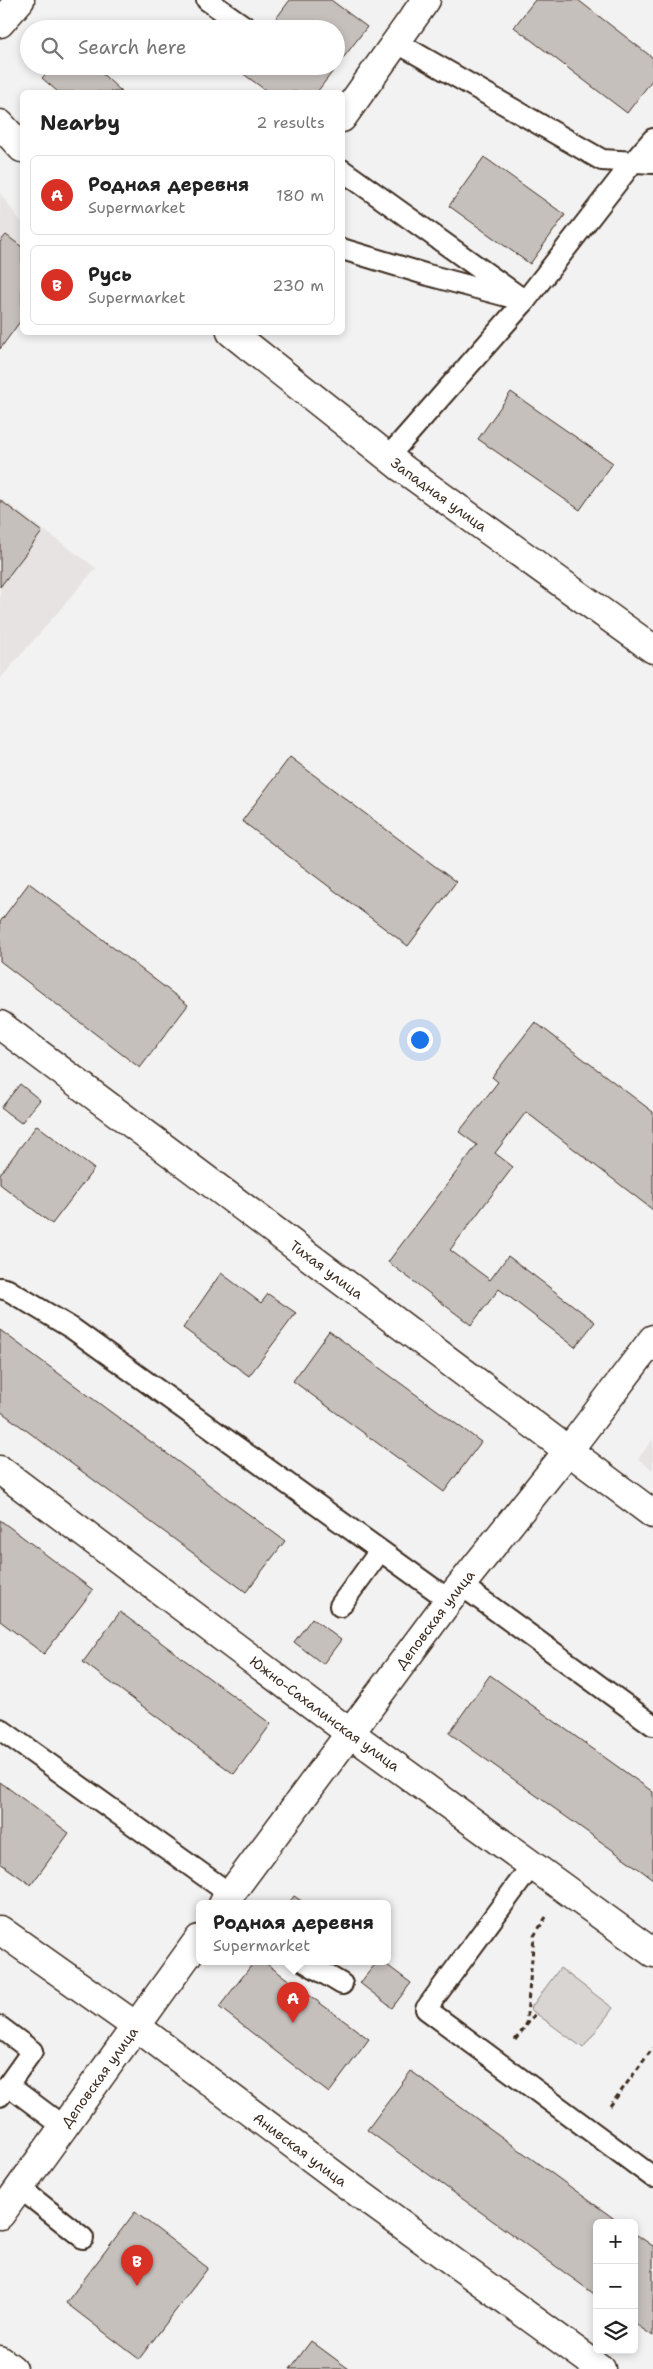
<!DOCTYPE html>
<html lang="en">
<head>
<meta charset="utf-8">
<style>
	body { margin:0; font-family:"Shantell Sans",sans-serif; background:#f2f2f2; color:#222 }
	.controls { position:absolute; right:15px; bottom:15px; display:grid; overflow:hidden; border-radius:8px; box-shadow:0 2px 8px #0003 }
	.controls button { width:45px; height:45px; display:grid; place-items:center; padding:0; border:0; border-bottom:1px solid #e0e0e0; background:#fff; color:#222; font:25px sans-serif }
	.you { position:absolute; left:419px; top:1039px; width:18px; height:18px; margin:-12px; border:4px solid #fff; border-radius:50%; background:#1a73e8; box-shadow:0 0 0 8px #1a73e833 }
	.badge { display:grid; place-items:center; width:32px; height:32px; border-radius:50%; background:#d93025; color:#fff; font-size:16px; font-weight:700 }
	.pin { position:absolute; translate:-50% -41px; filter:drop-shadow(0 1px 2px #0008) }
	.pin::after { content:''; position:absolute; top:26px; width:18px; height:15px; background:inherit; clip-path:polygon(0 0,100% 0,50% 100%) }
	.popup { position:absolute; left:196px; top:1900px; width:195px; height:65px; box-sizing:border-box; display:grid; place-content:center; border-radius:8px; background:#fff; filter:drop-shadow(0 1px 4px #0005); font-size:16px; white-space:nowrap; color:#767676 }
	.popup b { font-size:19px; color:#222 }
	.popup::after { content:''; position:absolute; left:50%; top:100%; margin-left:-10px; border:10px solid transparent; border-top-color:#fff }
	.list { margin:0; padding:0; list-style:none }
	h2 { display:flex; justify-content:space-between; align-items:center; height:65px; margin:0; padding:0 20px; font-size:21px }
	h2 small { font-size:16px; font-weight:400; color:#767676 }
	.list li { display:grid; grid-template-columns:32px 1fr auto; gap:15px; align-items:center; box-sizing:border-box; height:80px; margin:0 10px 10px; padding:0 10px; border:1px solid #e0e0e0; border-radius:8px }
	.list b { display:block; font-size:19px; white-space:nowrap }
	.list p { margin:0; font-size:16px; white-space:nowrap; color:#767676 }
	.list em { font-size:16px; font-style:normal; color:#767676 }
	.icon { flex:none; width:28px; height:28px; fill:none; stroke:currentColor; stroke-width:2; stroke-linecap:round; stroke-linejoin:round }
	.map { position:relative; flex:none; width:653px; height:2369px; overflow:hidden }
	.search { position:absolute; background:#fff; box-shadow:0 2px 8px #0003; left:20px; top:20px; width:325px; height:55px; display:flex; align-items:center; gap:12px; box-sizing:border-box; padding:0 18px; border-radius:28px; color:#767676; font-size:19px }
	.panel { position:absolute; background:#fff; box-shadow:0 2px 8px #0003; left:20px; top:90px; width:325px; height:245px; border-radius:8px }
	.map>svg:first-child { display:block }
</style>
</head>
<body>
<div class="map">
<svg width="653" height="2369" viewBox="0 0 653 2369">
	<rect width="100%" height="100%" fill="#f3f2f2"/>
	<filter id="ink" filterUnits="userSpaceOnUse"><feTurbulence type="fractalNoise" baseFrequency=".02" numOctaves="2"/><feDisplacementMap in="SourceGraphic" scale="10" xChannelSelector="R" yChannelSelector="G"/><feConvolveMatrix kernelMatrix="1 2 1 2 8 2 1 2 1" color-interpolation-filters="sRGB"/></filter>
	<g filter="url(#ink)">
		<g fill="#e6e3e2">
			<path d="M0,193L22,223V319L0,349Z"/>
			<path d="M0,498L96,568L0,679Z"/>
			<path d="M653,1439V1470L638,1459Z"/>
		</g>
		<path fill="#d8d5d2" stroke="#8a8078" d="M560,1968L613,2008L583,2048L530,2009Z"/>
		<g fill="#c6c0bd" stroke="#3b2a1e">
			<path d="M290,0H331L367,27L317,92H268L238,70L240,66H336V29H268Z"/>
			<path d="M535,0H578L653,58V79L627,113L514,27Z"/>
			<path d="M53,66H94L122,92H58L42,78Z"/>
			<path d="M484,157L565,215L530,264L449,206Z"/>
			<path d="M6,235L22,247V319L0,349V242Z"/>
			<path d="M511,392L613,463L580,510L478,439Z"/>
			<path d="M0,500L42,532L0,587Z"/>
			<path d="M290,757L456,882L408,946L242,821Z"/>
			<path d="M29,883L188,1005L140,1068L0,961V922Z"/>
			<path d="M535,1022L653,1112V1210L526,1112L495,1153L513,1167L450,1250L490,1280L508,1256L595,1322L575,1347L499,1289L471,1325L388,1262L477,1145L459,1132L498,1082L492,1077Z"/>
			<path d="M20,1084L40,1100L21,1123L1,1108Z"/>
			<path d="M37,1125L94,1169L52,1224L0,1184V1174Z"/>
			<path d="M221,1273L261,1303L268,1294L296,1313L249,1376L183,1328Z"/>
			<path d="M0,1330L285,1541L246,1592L0,1411Z"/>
			<path d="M329,1331L481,1442L444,1492L293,1381Z"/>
			<path d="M0,1520L93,1590L44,1654L0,1621Z"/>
			<path d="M120,1612L271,1724L234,1774L83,1662Z"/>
			<path d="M312,1618L341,1640L323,1664L294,1642Z"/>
			<path d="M490,1675L653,1792V1879L449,1733Z"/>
			<path d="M0,1782L69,1833L31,1885L0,1863Z"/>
			<path d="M294,1896L306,1904H288Z"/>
			<path d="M254,1962H264L369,2039L329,2093L219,2007Z"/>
			<path d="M377,1962H383L411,1983L392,2008L360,1983Z"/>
			<path d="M411,2071L620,2223H597V2296L367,2130Z"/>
			<path d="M135,2212L208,2268L139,2359L66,2303Z"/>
			<path d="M634,2233L653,2246V2336L634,2323Z"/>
			<path d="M311,2341L349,2369H290Z"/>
		</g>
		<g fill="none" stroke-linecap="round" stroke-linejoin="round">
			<g stroke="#3b2a1e" stroke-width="24">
				<g id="service">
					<path d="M207,0L244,26"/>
					<path d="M396,42L602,160L653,163"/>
					<path d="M342,170L525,301"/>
					<path d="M342,249L428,275L514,298"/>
					<path d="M388,457L525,301L633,162L653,139"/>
					<path d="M0,1288L8,1290L73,1329L449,1600"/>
					<path d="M461,1585L653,1725"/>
					<path d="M340,1606L380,1551"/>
					<path d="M0,1729L230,1894"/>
					<path d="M532,1865L426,2009L653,2177"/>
					<path d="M305,1962L342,1984"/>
					<path d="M0,2027L32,2051L0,2096"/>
					<path d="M8,2085L64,2127"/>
					<path d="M20,2188L83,2238"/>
				</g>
			</g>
			<g stroke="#3b2a1e" stroke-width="31">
				<g id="minor">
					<path d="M0,23L20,0"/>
					<path d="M342,118L426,0"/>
					<path d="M0,124L22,148"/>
					<path id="s1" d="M231,332L402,468L653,649"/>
					<path id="s2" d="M0,1025L653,1514"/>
					<path id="s3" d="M0,1470L350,1733L653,1953"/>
					<path id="s4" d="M0,1930L137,2027L342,2181L601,2369"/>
				</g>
			</g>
			<g stroke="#3b2a1e" stroke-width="31">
				<g id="tertiary">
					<path id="s5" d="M223,1904L449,1600L568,1451L653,1339"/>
					<path id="s6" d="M0,2215L199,1939"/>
				</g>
			</g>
			<g stroke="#3b2a1e" stroke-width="31">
				<path id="secondary" d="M0,2360L12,2369"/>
			</g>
			<g stroke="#3b2a1e" stroke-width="3" stroke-dasharray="5 4" stroke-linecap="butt">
				<path d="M526,2026L534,1936L546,1917"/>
				<path d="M515,2040L536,2013"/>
				<path d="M610,2106L653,2048"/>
			</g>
			<use href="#service" stroke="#fff" stroke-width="20"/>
			<use href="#minor" stroke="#fff" stroke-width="28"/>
			<use href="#tertiary" stroke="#fff" stroke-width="28"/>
			<use href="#secondary" stroke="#fff" stroke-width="28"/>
		</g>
	</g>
	<g text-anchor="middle" stroke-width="5" stroke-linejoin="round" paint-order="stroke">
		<g font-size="14" fill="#3b2a1e" stroke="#fff">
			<text dy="5" stroke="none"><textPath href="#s1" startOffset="264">Западная улица</textPath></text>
			<text dy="5" stroke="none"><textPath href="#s2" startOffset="408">Тихая улица</textPath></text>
			<text dy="5" stroke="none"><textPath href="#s5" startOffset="355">Деповская улица</textPath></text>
			<text dy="5" stroke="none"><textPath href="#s3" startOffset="406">Южно-Сахалинская улица</textPath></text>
			<text dy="5" stroke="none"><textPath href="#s6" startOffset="170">Деповская улица</textPath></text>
			<text dy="5" stroke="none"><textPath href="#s4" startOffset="372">Анивская улица</textPath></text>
		</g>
	</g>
</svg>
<div class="controls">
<button>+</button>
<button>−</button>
<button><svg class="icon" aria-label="layers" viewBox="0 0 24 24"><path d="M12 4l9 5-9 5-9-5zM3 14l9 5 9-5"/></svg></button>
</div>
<div class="you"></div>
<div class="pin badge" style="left:293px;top:2023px">A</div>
<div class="popup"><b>Родная деревня</b>Supermarket</div>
<div class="pin badge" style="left:137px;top:2286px">B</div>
<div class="search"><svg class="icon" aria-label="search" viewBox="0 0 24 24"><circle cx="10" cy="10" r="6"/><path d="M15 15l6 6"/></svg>Search here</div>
<section class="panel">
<h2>Nearby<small>2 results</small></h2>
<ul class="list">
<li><span class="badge">A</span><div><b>Родная деревня</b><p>Supermarket</p></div><em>180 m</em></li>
<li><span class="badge">B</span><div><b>Русь</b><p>Supermarket</p></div><em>230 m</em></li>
</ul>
</section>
</div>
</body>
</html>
